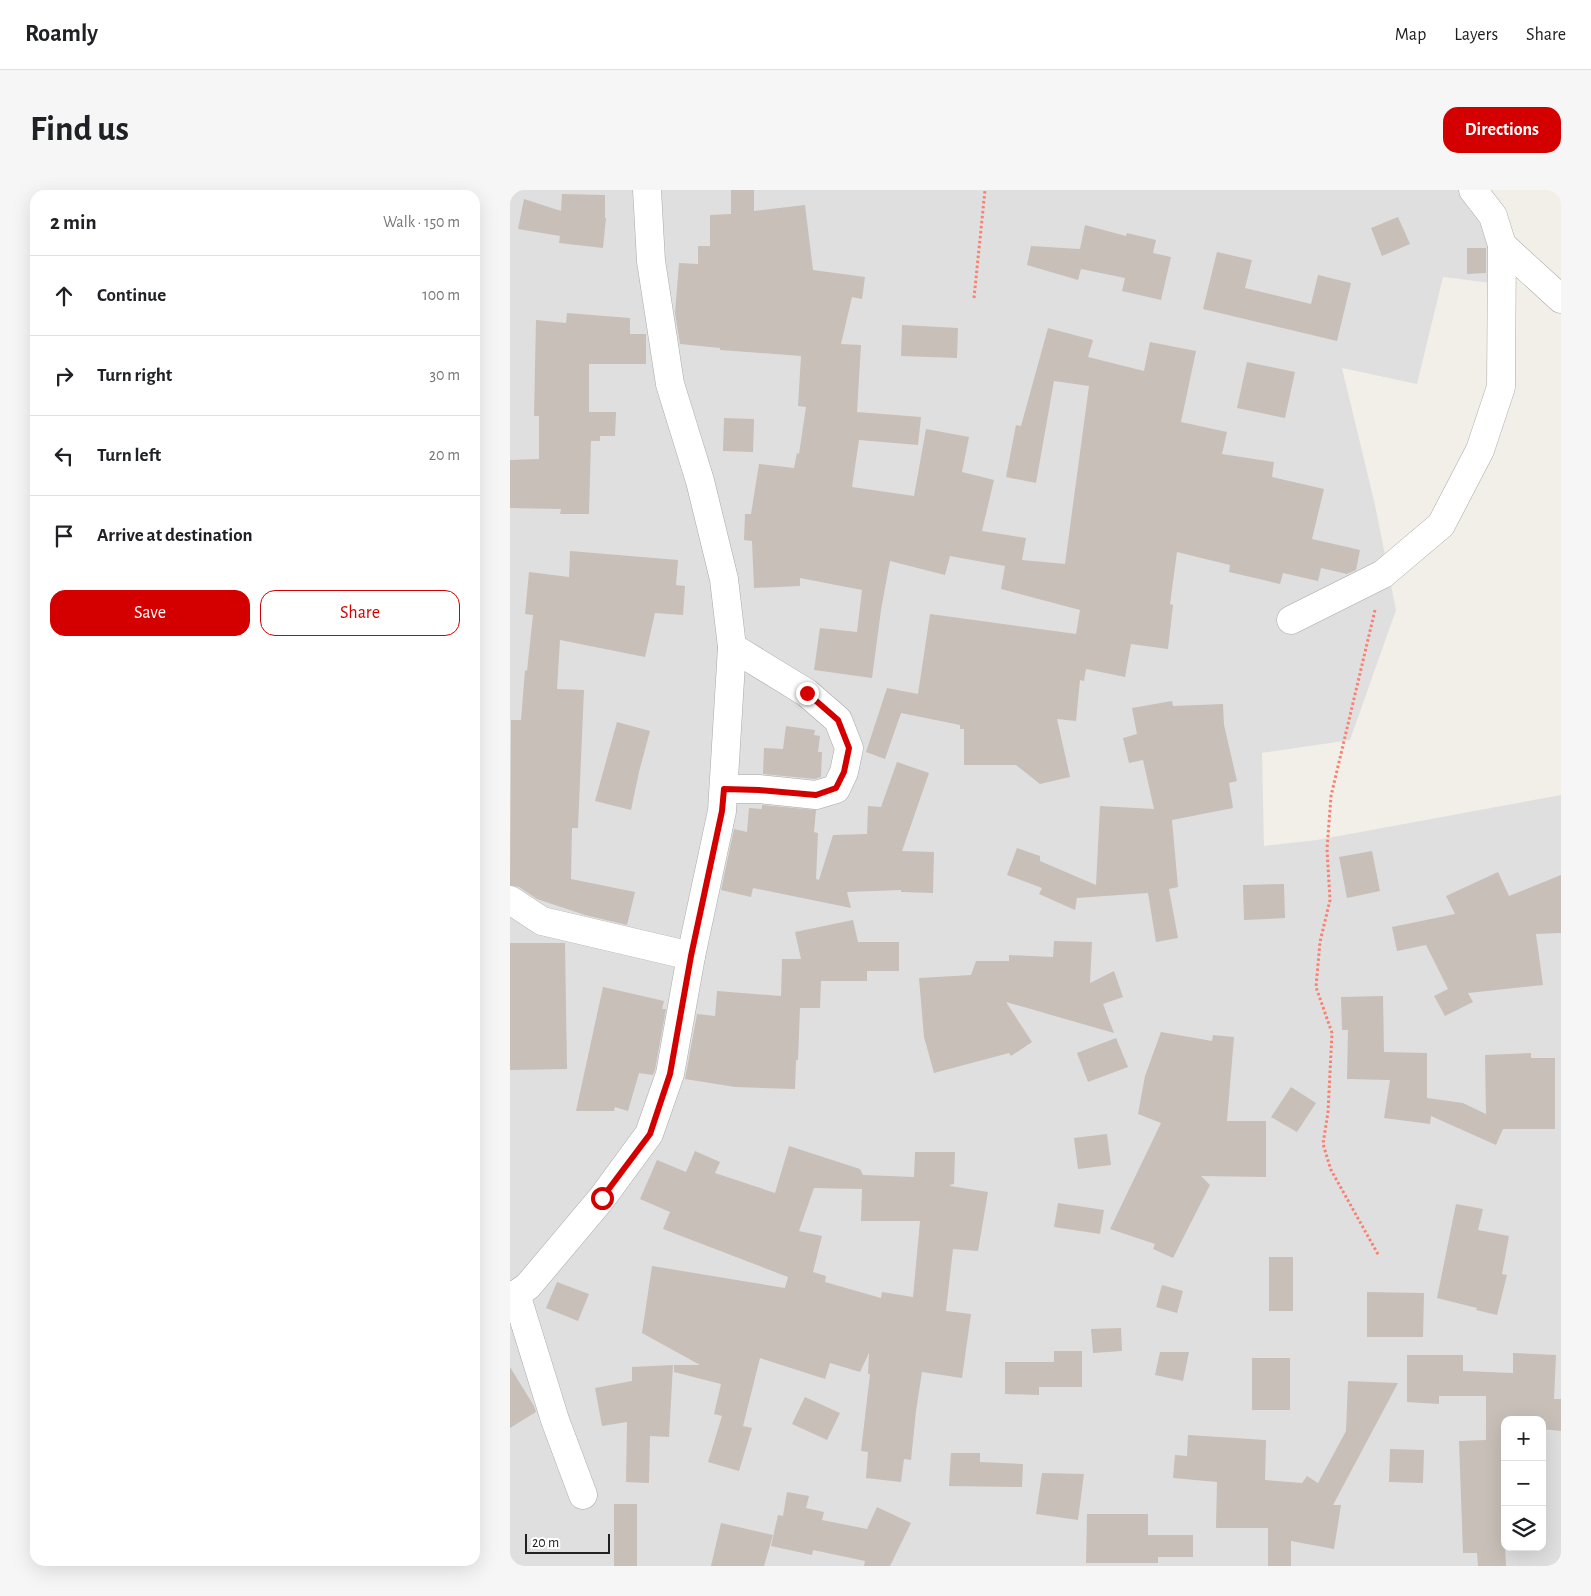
<!DOCTYPE html>
<html lang="en">
<head>
<meta charset="utf-8">
<style>
	body { margin:0; font-family:"Alegreya Sans",sans-serif; background:#f6f6f6; color:#202124 }
	.controls { position:absolute; right:15px; bottom:15px; display:grid; overflow:hidden; border-radius:10px; box-shadow:0 5px 20px #0002 }
	.controls button { width:45px; height:45px; display:grid; place-items:center; padding:0; border:0; border-bottom:1px solid #e0e0e0; background:#fff; color:#202124; font:25px sans-serif }
	.scale { position:absolute; left:15px; bottom:12px; width:85px; box-sizing:border-box; padding-left:5px; border:2px solid #222; border-top:0; font-size:14px; line-height:18px; white-space:nowrap; color:#222; -webkit-text-stroke:4px #fff; paint-order:stroke }
	.stop { position:absolute; width:15px; height:15px; margin:-11px; border:4px solid #d40000; border-radius:50%; background:#fff }
	.stop.end { background:#d40000; border-color:#fff; box-shadow:0 1px 5px #0008 }
	.list { margin:0; padding:0; list-style:none }
	h2 { display:flex; justify-content:space-between; align-items:center; height:65px; margin:0; padding:0 20px; font-size:21px }
	h2 small { font-size:16px; font-weight:400; color:#757577 }
	.list li { display:grid; grid-template-columns:32px 1fr auto; gap:15px; align-items:center; box-sizing:border-box; height:80px; padding:0 20px; border-top:1px solid #e0e0e0 }
	.list b { display:block; font-size:19px; white-space:nowrap }
	.list em { font-size:16px; font-style:normal; color:#757577 }
	.actions { display:flex; gap:10px; padding:15px 20px }
	.actions a { flex:1; padding:11px 0; border:1px solid #d40000; border-radius:15px; text-align:center; font-size:18px; color:#d40000 }
	.actions .main { background:#d40000; color:#fff }
	.icon { flex:none; width:28px; height:28px; fill:none; stroke:currentColor; stroke-width:2; stroke-linecap:round; stroke-linejoin:round }
	.map { position:relative; flex:none; width:1051px; height:1376px; overflow:hidden; border-radius:15px }
	header { display:flex; align-items:center; gap:30px; box-sizing:border-box; height:70px; padding:0 25px; background:#fff; border-bottom:1px solid #e0e0e0 }
	header strong { font-size:24px }
	nav { display:flex; gap:28px; margin-inline-start:auto; font-size:18px }
	.intro { display:flex; align-items:center; justify-content:space-between; box-sizing:border-box; height:120px; padding:0 30px }
	h1 { margin:0; font-size:35px }
	.button { padding:12px 22px; border-radius:15px; background:#d40000; color:#fff; font-size:18px; font-weight:700 }
	main { display:flex; gap:30px; padding:0 30px }
	aside { flex:1; background:#fff; border-radius:15px; box-shadow:0 5px 20px #0002 }
	.map>svg:first-child { display:block }
</style>
</head>
<body>
<header>
<strong>Roamly</strong>
<nav><a>Map</a><a>Layers</a><a>Share</a></nav>
</header>
<div class="intro"><h1>Find us</h1><a class="button">Directions</a></div>
<main>
<aside>
<h2>2 min<small>Walk · 150 m</small></h2>
<ul class="list">
<li><svg class="icon" aria-label="ahead" viewBox="0 0 24 24"><path d="M12 20V5M6 11l6-6 6 6"/></svg><div><b>Continue</b></div><em>100 m</em></li>
<li><svg class="icon" aria-label="right" viewBox="0 0 24 24"><path d="M7 20v-9h11M14 6l5 5-5 5"/></svg><div><b>Turn right</b></div><em>30 m</em></li>
<li><svg class="icon" aria-label="left" viewBox="0 0 24 24"><path d="M17 20v-9H6M10 6l-5 5 5 5"/></svg><div><b>Turn left</b></div><em>20 m</em></li>
<li><svg class="icon" aria-label="arrive" viewBox="0 0 24 24"><path d="M6 21V4h12l-3 4 3 4H6"/></svg><div><b>Arrive at destination</b></div></li>
</ul>
<div class="actions"><a class="main">Save</a><a>Share</a></div>
</aside>
<div class="map">
<svg width="1051" height="1376" viewBox="0 0 1051 1376">
	<rect width="100%" height="100%" fill="#f2efe9"/>
	<path fill="#e0dfdf" fill-rule="evenodd" d="M0,0H976L998,95L933,87L907,194L832,178L865,315L886,420L840,550L752,563L754,656L807,650L1051,605V1376H0ZM995,1230H1032V1357H995Z"/>
	<g fill="#c7bfb8" fill-rule="evenodd">
		<path d="M221,0H244V21L295,15L303,80L355,87L352,109L342,107L331,154L351,155L347,222L411,227L408,255L349,250L342,297L404,306L416,239L459,247L452,282L484,290L472,341L516,348L512,370L555,374L579,196L544,191L526,293L496,287L506,235L511,236L538,138L583,150L578,167L634,181L640,152L686,161L671,232L717,242L712,264L764,272L762,287L814,299L802,349L850,360L846,380L837,384L811,378L808,391L773,383L770,394L719,382L720,375L667,362L660,414L663,415L658,459L621,454L615,487L576,479L574,491L570,490L566,531L547,529L560,587L530,594L506,575H454V539H450V535L391,523L375,569L356,562L377,498L408,504L420,424L566,444L570,420L491,399L495,376L440,366L435,385L380,371L371,420L362,488L304,480L310,438L347,442L352,400L290,388V396L244,398L242,351L234,350L235,324H241L249,274L284,278L287,263L289,264L296,217L288,216L291,166L210,160V158L170,154L165,123L169,73L188,74V56H200V25L221,24Z"/>
		<path d="M52,4L95,5V28H96L93,58L49,53L50,46L8,39L14,9L51,21Z"/>
		<path d="M888,27L900,54L872,66L861,38Z"/>
		<path d="M575,35L616,46L617,43L646,50L643,63L661,67L651,110L612,101L615,88L571,79L568,90L517,75L521,56L570,59Z"/>
		<path d="M957,58H976V83L957,84Z"/>
		<path d="M707,62L742,70L735,98L801,114L808,85L841,93L827,151L693,119Z"/>
		<path d="M57,123L120,128V144H136V174H79V222H106L105,246H90V251H81L79,324H50L51,319L0,318V270L29,269V226H24L26,130L56,133Z"/>
		<path d="M392,135L448,138L447,168L391,166Z"/>
		<path d="M737,172L785,182L775,228L727,218Z"/>
		<path d="M214,228L244,229L243,262L213,261Z"/>
		<path d="M60,361L168,370L166,395L175,396L173,425L145,423L135,467L50,450L47,499L74,500L68,638H62L61,689L125,702L117,735L75,725L27,709L9,697L0,695L1,530H11L15,480L17,481L23,425L15,424L19,382L59,387Z"/>
		<path d="M662,511L663,516L713,514L714,535L727,591L719,593L723,618L662,630L668,697L659,699L668,748L646,752L638,703L567,708L565,720L529,704L532,698L497,685L507,658L530,666V671L586,695L590,616L644,619L633,570L619,573L613,548L627,544L622,518Z"/>
		<path d="M107,532L140,541L129,582L121,620L85,611Z"/>
		<path d="M276,536L305,540L304,545L310,546L308,562H312L311,587L305,589L253,584L254,558L273,559Z"/>
		<path d="M387,572L419,583L392,661L424,662L423,703L391,702V700L337,702L341,718L243,698L241,707L211,700L224,639L237,642L239,618L252,619V615L306,620L304,642L308,643L306,689L309,690L323,645L357,644L358,616L371,617Z"/>
		<path d="M862,661L870,701L837,708L829,667Z"/>
		<path d="M988,682L999,706L1051,685V743L1026,744L1033,795L958,803L963,812L935,826L924,806L938,799L916,755L887,761L882,737L945,724L936,706Z"/>
		<path d="M774,694L775,728L734,730L733,695Z"/>
		<path d="M343,730L348,752H389V781H357V791H311L310,818H290L288,870H286L285,899L225,897L175,889L187,824L205,826L207,801L271,806L272,769H291L285,742Z"/>
		<path d="M544,751L582,752L580,793L604,781L613,807L593,814L604,843L496,812L522,852L501,866L499,863L424,883L414,847L409,788L461,785L466,771H499V765L543,767Z"/>
		<path d="M0,753H55L57,879L0,880Z"/>
		<path d="M93,797L154,811L152,819H156L145,880L143,885L129,883L118,921L105,917L104,921H66Z"/>
		<path d="M873,806L874,862L917,863V908L953,913L976,924L975,865L1021,863V868H1045V939H993L986,955L921,926L920,934L874,928L880,890L837,889L838,840H832L831,807Z"/>
		<path d="M651,842L702,851L703,845L724,847L717,931H756V987L691,986L700,995L663,1068L643,1059L645,1054L600,1039L651,933L628,924L635,886Z"/>
		<path d="M606,848L618,877L578,892L567,863Z"/>
		<path d="M781,897L806,913L787,942L761,927Z"/>
		<path d="M597,944L601,975L568,979L564,948Z"/>
		<path d="M279,956L350,979L353,985L404,987L405,962H445L444,994L440,995V996L478,1002L468,1061L443,1059L436,1121L461,1124L452,1188L412,1182L406,1221L401,1270L394,1269L391,1292L356,1288L358,1262L351,1261L360,1184H358L359,1163L350,1182L320,1173L315,1189L250,1168L233,1236L242,1238L229,1281L198,1272L212,1226L204,1224L211,1194L164,1182V1175H190L132,1143L142,1076L275,1098L278,1087L153,1039L160,1022L130,1009L147,970L176,982L185,961L210,972L205,983L265,1003ZM304,998L352,999L351,1031H410L403,1107L372,1102L371,1108L315,1092L316,1086L303,1082L312,1046L289,1041Z"/>
		<path d="M548,1013L594,1020L590,1044L544,1037Z"/>
		<path d="M946,1014L973,1019L968,1040L999,1046L992,1084L997,1085L987,1125L966,1120L967,1118L927,1108Z"/>
		<rect x="759" y="1067" width="24" height="54"/>
		<path d="M47,1092L79,1104L68,1131L36,1118Z"/>
		<path d="M652,1095L673,1101L667,1123L646,1117Z"/>
		<path d="M857,1102L914,1103L913,1147H857Z"/>
		<path d="M611,1138L612,1161L583,1163L581,1139Z"/>
		<path d="M544,1161H572V1197H529V1205L495,1204V1172H544Z"/>
		<path d="M650,1162H679L673,1191L645,1185Z"/>
		<path d="M1003,1163L1046,1165L1044,1209H1051V1241L1032,1239V1230H995V1357H1009L995,1358L996,1376H968L967,1363H953L949,1251L976,1250V1206H929V1214L897,1212V1165H953V1181L1003,1183Z"/>
		<rect x="742" y="1168" width="38" height="52"/>
		<path d="M163,1175L159,1247L140,1246L139,1293L116,1292L117,1232L92,1236L85,1198L122,1191V1177Z"/>
		<path d="M0,1177L24,1216L26,1222L0,1238Z"/>
		<path d="M838,1191L888,1193L823,1315H831L824,1359L781,1351V1376H758V1338H706L707,1292L663,1288L665,1265L677,1266L678,1245L756,1250L755,1290L792,1293L797,1286L808,1293L836,1241Z"/>
		<path d="M295,1207L330,1223L317,1250L282,1234Z"/>
		<path d="M880,1259L914,1260L913,1293L879,1292Z"/>
		<path d="M441,1263H470V1272L513,1274L512,1297L439,1296Z"/>
		<path d="M532,1283L574,1284L568,1330L526,1324Z"/>
		<path d="M277,1302L299,1306L296,1318L314,1322L312,1330L357,1339L367,1317L401,1333L380,1376H354L355,1371L303,1360L302,1365L261,1356L268,1325L273,1326Z"/>
		<rect x="104" y="1314" width="23" height="62"/>
		<path d="M577,1324H638V1345H683V1367H648V1373H576Z"/>
		<path d="M211,1333L263,1345L254,1376H201Z"/>
	</g>
	<g fill="none" stroke-linecap="round" stroke-linejoin="round">
		<g stroke="#a9a9a9" stroke-width="29">
			<g id="minor">
				<path d="M992,55L1051,109"/>
				<path d="M781,430L873,384L931,335L970,260L991,197L992,55L983,26L963,0"/>
				<path d="M214,599H249L306,605L326,599L334,582L339,558L328,530L297,503L222,457"/>
				<path d="M0,710L32,731L181,766"/>
				<path d="M6,1104L45,1230L73,1305"/>
				<path d="M0,1109L18,1096L92,1008L139,944L160,884L181,766L212,621L222,457L214,389L190,291L160,194L141,71L137,0"/>
			</g>
		</g>
		<g stroke="#fa8072" stroke-width="3" stroke-dasharray="2.5 2.5" stroke-linecap="butt">
			<path d="M464,108L475,0"/>
			<path d="M865,420L821,606L817,659L820,710L810,752L806,797L822,843L818,922L813,954L821,980L869,1066"/>
		</g>
		<use href="#minor" stroke="#fff" stroke-width="28"/>
	</g>
	<g fill="none" stroke-linecap="round" stroke-linejoin="round">
		<path stroke="#d40000" stroke-width="6" d="M92,1008L140,944L160,884L181,766L212,621L214,599L249,600L306,605L326,598L334,582L339,558L328,530L297,503"/>
	</g>
</svg>
<div class="controls">
<button>+</button>
<button>−</button>
<button><svg class="icon" aria-label="layers" viewBox="0 0 24 24"><path d="M12 4l9 5-9 5-9-5zM3 14l9 5 9-5"/></svg></button>
</div>
<div class="scale">20 m</div>
<div class="stop" style="left:92px;top:1008px"></div>
<div class="stop end" style="left:297px;top:503px"></div>
</div>
</main>
</body>
</html>
